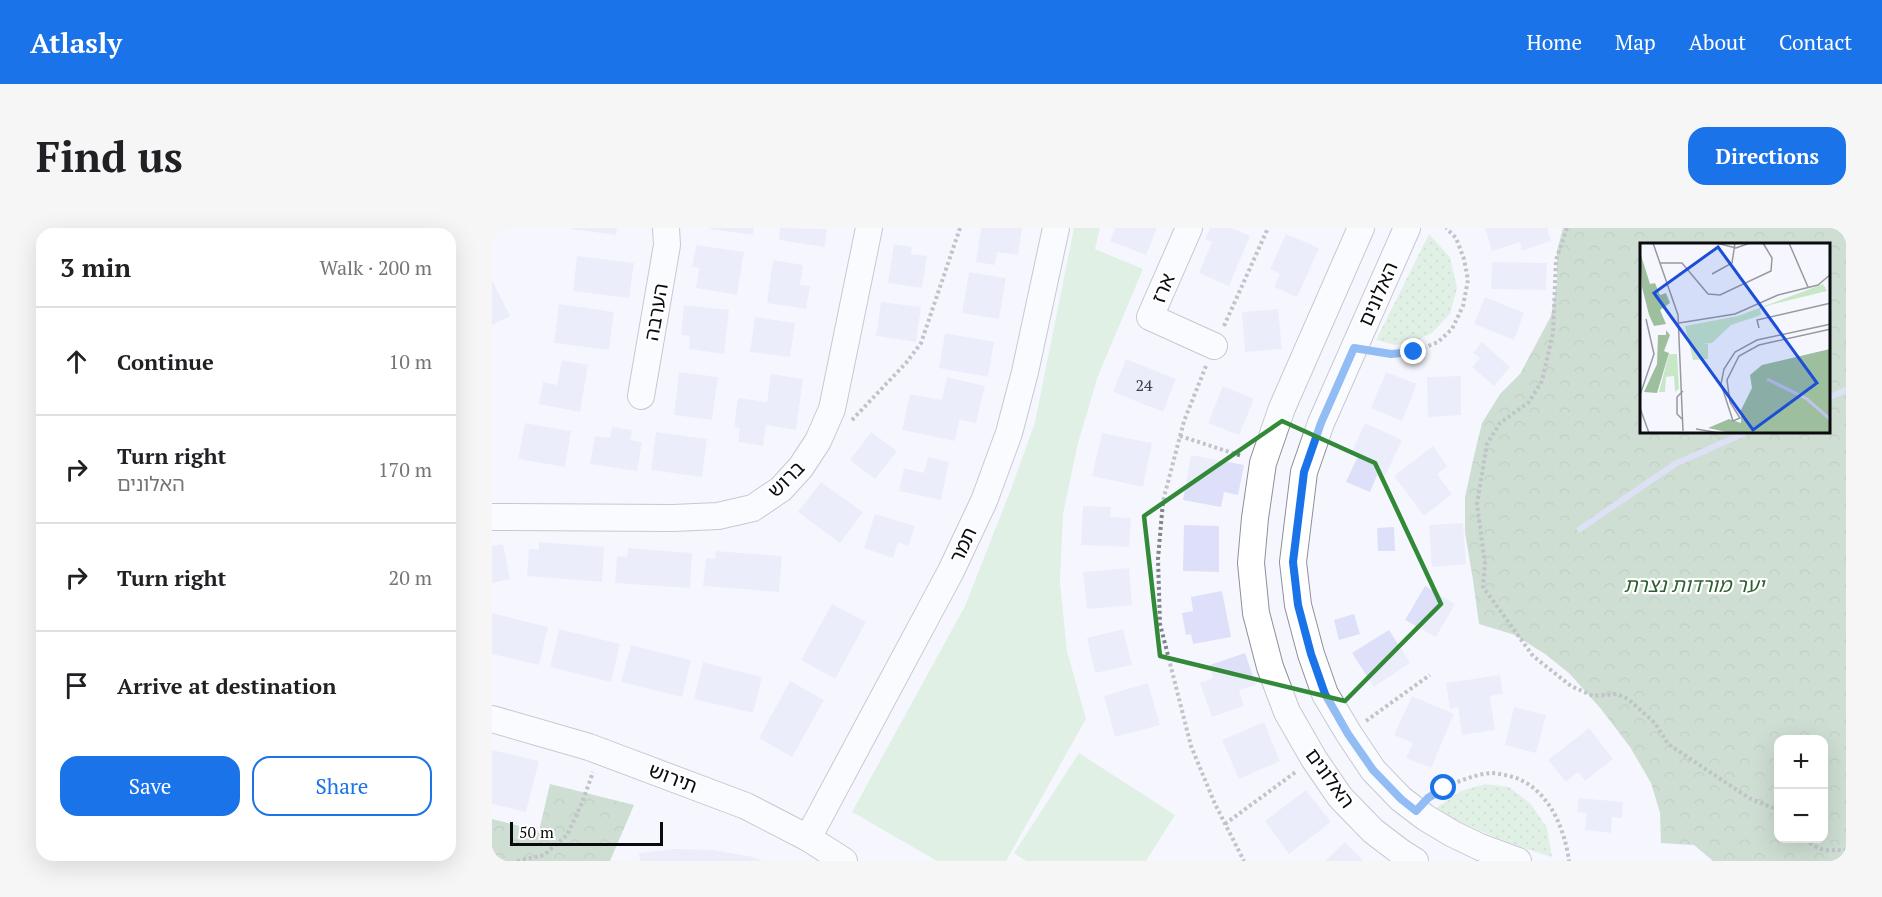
<!DOCTYPE html>
<html lang="en">
<head>
<meta charset="utf-8">
<style>
	body { margin:0; font-family:"PT Serif","Noto Sans Hebrew",serif; background:#f6f6f6; color:#202124 }
	.controls { position:absolute; right:18px; bottom:18px; display:grid; overflow:hidden; border-radius:12px; box-shadow:0 6px 24px #0002 }
	.controls button { width:54px; height:54px; display:grid; place-items:center; padding:0; border:0; border-bottom:2px solid #e0e0e0; background:#fff; color:#202124; font:30px sans-serif }
	.scale { position:absolute; left:18px; bottom:15px; width:153px; box-sizing:border-box; padding-left:6px; border:3px solid #0b0b0f; border-top:0; font-size:16px; line-height:21px; white-space:nowrap; color:#0b0b0f; -webkit-text-stroke:4px #fff; paint-order:stroke }
	.stop { position:absolute; width:18px; height:18px; margin:-14px; border:4px solid #1a73e8; border-radius:50%; background:#fff }
	.stop.end { background:#1a73e8; border-color:#fff; box-shadow:0 2px 6px #0008 }
	.list { margin:0; padding:0; list-style:none }
	h2 { display:flex; justify-content:space-between; align-items:center; height:78px; margin:0; padding:0 24px; font-size:26px }
	h2 small { font-size:20px; font-weight:400; color:#757577 }
	.list li { display:grid; grid-template-columns:39px 1fr auto; gap:18px; align-items:center; box-sizing:border-box; height:108px; padding:0 24px; border-top:2px solid #e0e0e0 }
	.list b { display:block; font-size:22px; white-space:nowrap }
	.list p { margin:0; font-size:20px; white-space:nowrap; color:#757577 }
	.list em { font-size:20px; font-style:normal; color:#757577 }
	.actions { display:flex; gap:12px; padding:18px 24px }
	.actions a { flex:1; padding:14px 0; border:2px solid #1a73e8; border-radius:18px; text-align:center; font-size:21px; color:#1a73e8 }
	.actions .main { background:#1a73e8; color:#fff }
	.icon { flex:none; width:33px; height:33px; fill:none; stroke:currentColor; stroke-width:2; stroke-linecap:round; stroke-linejoin:round }
	.map { position:relative; flex:none; width:1354px; height:633px; overflow:hidden; border-radius:18px }
	header { display:flex; align-items:center; gap:36px; box-sizing:border-box; height:84px; padding:0 30px; background:#1a73e8; color:#fff }
	header strong { font-size:28px }
	nav { display:flex; gap:33px; margin-inline-start:auto; font-size:21px }
	.intro { display:flex; align-items:center; justify-content:space-between; box-sizing:border-box; height:144px; padding:0 36px }
	h1 { margin:0; font-size:42px }
	.button { padding:15px 27px; border-radius:18px; background:#1a73e8; color:#fff; font-size:21px; font-weight:700 }
	main { display:flex; gap:36px; padding:0 36px }
	aside { flex:1; background:#fff; border-radius:18px; box-shadow:0 6px 24px #0002 }
	.map>svg:first-child { display:block }
</style>
</head>
<body>
<header>
<strong>Atlasly</strong>
<nav><a>Home</a><a>Map</a><a>About</a><a>Contact</a></nav>
</header>
<div class="intro"><h1>Find us</h1><a class="button">Directions</a></div>
<main>
<aside>
<h2>3 min<small>Walk · 200 m</small></h2>
<ul class="list">
<li><svg class="icon" aria-label="ahead" viewBox="0 0 24 24"><path d="M12 20V5M6 11l6-6 6 6"/></svg><div><b>Continue</b></div><em>10 m</em></li>
<li><svg class="icon" aria-label="right" viewBox="0 0 24 24"><path d="M7 20v-9h11M14 6l5 5-5 5"/></svg><div><b>Turn right</b><p>האלונים</p></div><em>170 m</em></li>
<li><svg class="icon" aria-label="right" viewBox="0 0 24 24"><path d="M7 20v-9h11M14 6l5 5-5 5"/></svg><div><b>Turn right</b></div><em>20 m</em></li>
<li><svg class="icon" aria-label="arrive" viewBox="0 0 24 24"><path d="M6 21V4h12l-3 4 3 4H6"/></svg><div><b>Arrive at destination</b></div></li>
</ul>
<div class="actions"><a class="main">Save</a><a>Share</a></div>
</aside>
<div class="map">
<svg width="1354" height="633" viewBox="0 0 1354 633">
	<defs>
		<pattern id="forest-crowns" width="20" height="18" patternUnits="userSpaceOnUse" patternTransform="scale(1.5)"><rect width="20" height="18" fill="#9ebf9e"/><path d="M2 6a3 3 0 1 1 6 0M12 15a3 3 0 1 1 6 0" fill="none" stroke="#87a387"/></pattern>
		<pattern id="park-dots" width="8" height="8" patternUnits="userSpaceOnUse" patternTransform="scale(1.5)"><rect width="8" height="8" fill="#c7e7c7"/><path d="M2 2h.1M6 6h.1" fill="none" stroke="#aac5aa" stroke-width="1.8" stroke-linecap="round"/></pattern>
	</defs>
	<rect width="100%" height="100%" fill="#f6f7fe"/>
	<g fill="#c7e7c7">
		<path d="M582,0H608L603,21L651,41L606,148L586,215L571,286L568,354L575,423L594,491L514,633H445L360,584L473,378L519,261L543,194Z"/>
		<path d="M587,525L683,587L654,633H534L522,625Z"/>
	</g>
	<g fill="url(#forest-crowns)" fill-rule="evenodd">
		<path d="M1071,0H1354V633H1221L1202,617L1169,615L1168,585L1159,555L1138,519L1109,481L1078,446L1053,426L1023,407L987,396L981,352L973,305V269L982,228L990,195L1008,166L1028,146L1059,88L1065,55V23ZM1150,16H1338V204H1150ZM1286,512H1332V610H1286Z"/>
		<path d="M58,556L142,577L118,633H0V591L47,603Z"/>
	</g>
	<g fill="url(#park-dots)">
		<path d="M937,6L958,29L965,60L958,86L940,105L922,114L903,117L884,112Z"/>
		<path d="M993,556L1017,559L1039,576L1055,600L1060,629C1019,617 980,600 941,582L969,563Z"/>
	</g>
	<g fill="none" stroke-linecap="round" stroke-linejoin="round">
		<g stroke="#c1c3ed" stroke-width="6">
			<path d="M1338,169L1354,162"/>
			<path d="M1088,301L1183,236L1255,204"/>
		</g>
	</g>
	<g fill="#dedff9">
		<path d="M79,0H125L124,7L79,1Z"/>
		<path d="M218,0H262L261,7L218,1Z"/>
		<path d="M288,0L335,1L333,19L287,12Z"/>
		<path d="M489,0H530L526,27L505,24L503,37L484,34Z"/>
		<path d="M623,0H665L654,27L618,13Z"/>
		<path d="M718,0H739L758,8L737,58L707,45L720,14L713,11Z"/>
		<path d="M993,0H1055L1059,13L1030,23L1028,14L1000,23Z"/>
		<path d="M794,6L827,20L805,69L782,59L788,46L778,41Z"/>
		<path d="M402,16L420,19L419,26L435,28L430,60L396,55Z"/>
		<path d="M204,17L252,24L245,67L204,60L207,40L200,39Z"/>
		<path d="M85,28L142,35L137,70L81,63Z"/>
		<path d="M281,32L311,37L308,57L318,58L314,81L275,75Z"/>
		<path d="M1000,34L1055,35L1054,62L999,61Z"/>
		<path d="M477,44L514,50L507,91L470,85Z"/>
		<path d="M0,52L18,88L0,97Z"/>
		<path d="M993,69L1032,85L1022,112L982,96Z"/>
		<path d="M389,74L429,79L424,114L384,108Z"/>
		<path d="M67,76L122,84L117,122L62,115Z"/>
		<path d="M192,77L237,82L232,126L197,121L198,108L189,107Z"/>
		<path d="M786,81L790,121L753,124L750,84Z"/>
		<path d="M263,89L303,95L298,129L258,124Z"/>
		<path d="M453,105L502,114L496,149L447,140Z"/>
		<path d="M990,114L1018,139L1002,158L980,139L988,130L981,125Z"/>
		<path d="M634,131L684,151L671,184L621,164Z"/>
		<path d="M70,132L96,137L88,184L47,176L51,154L65,157Z"/>
		<path d="M187,144L226,149L220,192L182,187Z"/>
		<path d="M894,144L925,156L910,193L879,180Z"/>
		<path d="M279,146L311,151L304,202L274,197L271,218L246,214L248,200L242,199L246,170L275,174Z"/>
		<path d="M969,148V187L936,189L935,149Z"/>
		<path d="M455,149L493,158L484,195L467,192L463,213L410,202L418,166L450,172Z"/>
		<path d="M731,158L762,171L747,207L716,195Z"/>
		<path d="M33,195L79,203L73,239L26,231Z"/>
		<path d="M873,195L910,212L893,248L886,245L878,264L854,254L866,228L859,226Z"/>
		<path d="M120,199L140,202L138,212L150,214L145,243L98,236L103,208L118,210Z"/>
		<path d="M164,204L215,211L210,249L159,242Z"/>
		<path d="M379,204L405,223L383,251L358,232Z"/>
		<path d="M610,205L660,215L651,259L600,248Z"/>
		<path d="M941,218L955,238L945,246L960,266L932,288L902,248Z"/>
		<path d="M699,227L752,237L746,267L732,264L729,279L691,272Z"/>
		<path d="M436,229L457,234L449,272L407,263L412,240L432,245Z"/>
		<path d="M329,254L371,284L348,315L306,284Z"/>
		<path d="M591,278L619,279L618,289L639,290L637,319L589,317Z"/>
		<path d="M383,286L423,298L416,318L406,314L401,330L372,320Z"/>
		<path d="M971,295L974,336L940,339L937,297Z"/>
		<path d="M692,297L727,298V344L691,343Z"/>
		<path d="M902,299L903,323H886L885,300Z"/>
		<path d="M47,314L112,319L110,354L35,348L37,321L47,322Z"/>
		<path d="M11,316L18,351L0,355V318Z"/>
		<path d="M136,320L200,325L198,360L123,355L125,328L135,329Z"/>
		<path d="M224,323L290,328L287,364L211,358L214,330L223,331Z"/>
		<path d="M637,340L640,377L595,381L591,344Z"/>
		<path d="M933,358L963,376L944,409L913,392Z"/>
		<path d="M730,363L739,409L701,416L699,406L694,407L690,385L701,383L699,369Z"/>
		<path d="M340,376L374,394L343,451L309,432Z"/>
		<path d="M0,385L56,399L47,437L0,426Z"/>
		<path d="M862,386L868,406L847,412L842,392Z"/>
		<path d="M67,401L128,416L119,454L58,439Z"/>
		<path d="M631,401L640,437L603,445L595,410Z"/>
		<path d="M897,402L918,435L882,459L860,425Z"/>
		<path d="M139,417L199,432L190,469L129,454Z"/>
		<path d="M753,425L764,457L747,462L752,478L720,489L708,455L721,450L718,437Z"/>
		<path d="M211,434L270,449L261,485L202,471Z"/>
		<path d="M1008,447L1011,466L998,468L1003,502L970,507L966,479L958,481L954,455Z"/>
		<path d="M298,453L332,472L300,529L267,510Z"/>
		<path d="M656,455L668,497L623,509L612,468Z"/>
		<path d="M920,468L962,486L939,540L914,530L921,515L902,507Z"/>
		<path d="M1022,479L1054,487L1044,525L1013,517Z"/>
		<path d="M772,494L788,533L747,551L730,512Z"/>
		<path d="M1097,500L1121,531L1093,553L1086,544L1074,554L1056,532Z"/>
		<path d="M0,522L47,533L34,584L0,576Z"/>
		<path d="M814,562L839,594L797,626L773,593Z"/>
		<path d="M1087,570L1131,574L1130,590L1120,589L1119,605L1093,602L1095,585L1085,584Z"/>
		<path d="M853,614L872,633H833Z"/>
		<path d="M182,621L222,622L261,629L271,633H148L147,625Z"/>
	</g>
	<g fill="none" stroke-linecap="round" stroke-linejoin="round">
		<g stroke="#8e8f9a" stroke-width="28">
			<g id="minor">
				<path d="M697,0L658,89L722,118"/>
				<path d="M869,0L790,180L771,235L763,290L759,335L764,385L778,439L795,484L822,531L848,569L881,603L910,625L923,633"/>
				<path d="M915,0L829,195L812,244L801,334L806,377L819,426L833,466L857,506L881,542L909,571L934,590L961,606L988,619L1026,633"/>
				<path d="M149,168L175,17L174,0"/>
				<path d="M0,289L181,290L226,288L261,280L289,261L309,239L326,213L340,181L377,0"/>
				<path d="M0,491L97,519L254,578L316,610L352,633"/>
				<path d="M316,610L459,343L492,273L517,205L533,144L564,0"/>
			</g>
		</g>
		<g stroke="#828388" stroke-width="4" stroke-dasharray="3 3" stroke-linecap="butt">
			<path d="M1075,0L1064,32L1061,105L1050,153L1037,174L1008,195L995,216L985,276L993,336L991,359L1041,428L1079,458L1101,468L1125,466L1136,471L1163,495L1176,516L1257,570L1286,582"/>
			<path d="M732,98L776,0"/>
			<path d="M884,124L899,126L922,124L946,114L960,101L971,78L976,52L972,31L964,10L954,0"/>
			<path d="M714,138L692,193L671,273L666,331L668,396L699,518L723,576L752,633"/>
			<path d="M360,192L414,135L429,115L468,0"/>
			<path d="M688,208L750,228"/>
			<path d="M874,493L938,447"/>
			<path d="M939,568C957,557 978,547 999,545C1003,545 1008,546 1013,547C1053,554 1072,596 1077,633"/>
			<path d="M733,596L805,543"/>
			<path d="M1314,610C1326,625 1336,622 1354,622"/>
			<path d="M25,633L52,627L75,607L90,575L101,544"/>
		</g>
		<use href="#minor" stroke="#fff" stroke-width="26"/>
	</g>
	<g fill="none" stroke-linecap="round" stroke-linejoin="round">
		<path stroke="#1a73e8" stroke-width="8" d="M922,124L899,126L862,120L829,195L812,244L801,334L806,377L819,426L833,466L856,506L881,542L909,571L924,583L936,570L952,560"/>
	</g>
	<path d="M0 0H1354V633H0ZM790,193L883,235L949,376L853,473L668,428L652,288Z" fill="#f6f7fe" fill-opacity=".55" fill-rule="evenodd"/>
	<path fill="none" stroke="#328a39" stroke-width="4.5" stroke-linejoin="round" d="M790,193L883,235L949,376L853,473L668,428L652,288Z"/>
	<g text-anchor="middle" stroke-width="4.5" stroke-linejoin="round" paint-order="stroke">
		<g font-size="16" fill="#40404a">
			<text x="652" y="163">24</text>
		</g>
		<g font-size="20" fill="#0b0b0f" stroke="#fff">
			<text transform="translate(671 60) rotate(-67)" y="7">ארז</text>
			<text transform="translate(886 66) rotate(-66)" y="7">האלונים</text>
			<text transform="translate(164 84) rotate(-80)" y="7">הערבה</text>
			<text transform="translate(294 251) rotate(-45)" y="7">ברוש</text>
			<text transform="translate(471 317) rotate(-65)" y="7">תמר</text>
			<text transform="translate(181 550) rotate(21)" y="7">תירוש</text>
			<text transform="translate(838 550) rotate(54)" y="7">האלונים</text>
		</g>
		<g font-size="20" font-style="italic" fill="#2f5f31" stroke="#fff">
			<text x="1202" y="364">יער מורדות נצרת</text>
		</g>
	</g>
	<g transform="translate(1148 15)">
		<rect width="190" height="190" fill="#f6f7fe"/>
		<path d="M183,41L187,48L130,62L120,66L121,72L91,82L72,100L61,101H68V116L53,117L45,83L98,73Z" fill="#c7e7c7"/>
		<path d="M0,9L10,41L15,40L20,52L26,50L30,60L20,67L26,81L14,83L9,72L2,44ZM26,87L30,92L24,108L29,110L17,150L4,149L17,121L18,92H26ZM190,106V190H91L68,185L89,176L101,180V167L112,145L110,132L122,122Z" fill="#9ebf9e"/>
		<path d="M29,111H37L39,146L35,149L34,133L26,134L25,149H19Z" fill="#c7e7c7"/>
		<path fill="none" stroke="#c1c3ed" stroke-width="3" d="M127,136L167,156L191,177"/>
		<path fill="none" stroke="#98999e" stroke-width="1.5" d="M13,0L38,72L43,188M76,0L96,5L110,0M149,0L168,44M20,20H42L68,51L80,52L131,28L132,15L123,0M72,31L92,20L95,0M39,80L95,71L138,52L178,42L191,31M191,81L117,97L95,109L84,126L81,141L93,178L100,175L90,159L87,137L99,113L119,102L191,86M119,85L117,77L191,60M43,148L37,154V171L43,177M0,152L14,111L6,76M0,165L9,190M56,186L80,190"/>
		<path fill="#1d4ed8" fill-opacity="0.15" stroke="#1d4ed8" stroke-width="3" d="M78,4L177,140L113,187L14,50Z"/>
		<rect width="190" height="190" fill="none" stroke="#0b0b0f" stroke-width="3"/>
	</g>
</svg>
<div class="controls">
<button>+</button>
<button>−</button>
</div>
<div class="scale">50 m</div>
<div class="stop" style="left:952px;top:560px"></div>
<div class="stop end" style="left:922px;top:124px"></div>
</div>
</main>
</body>
</html>
